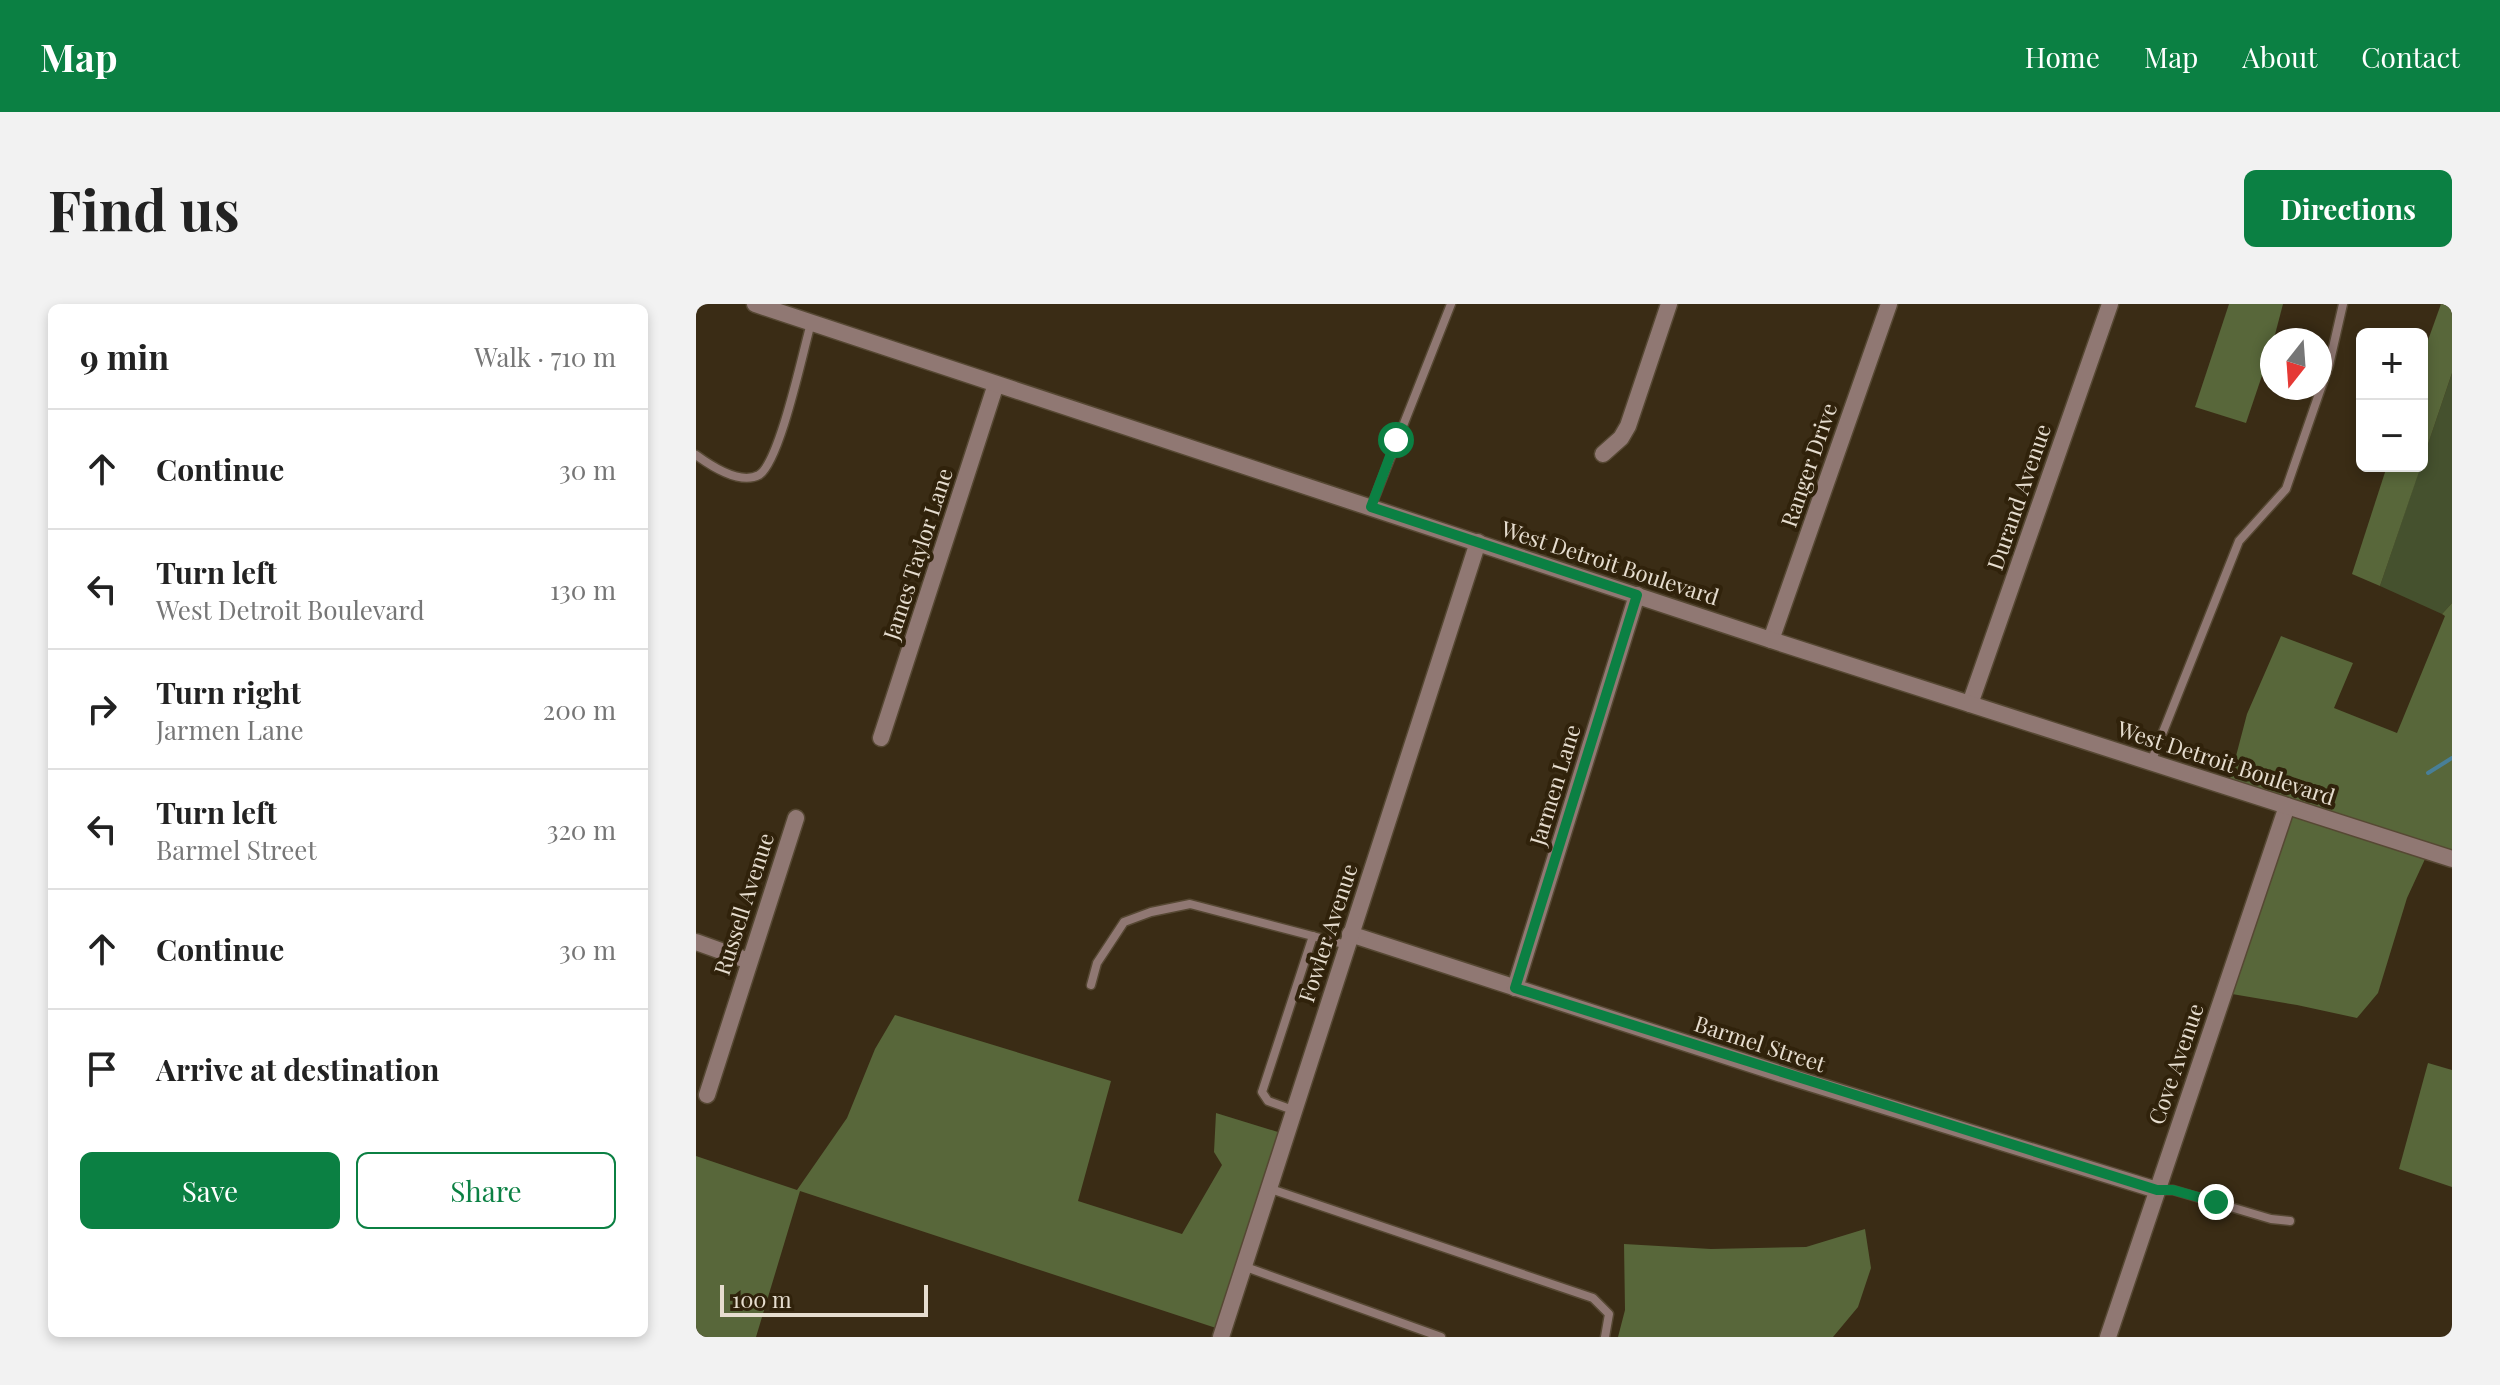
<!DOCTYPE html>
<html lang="en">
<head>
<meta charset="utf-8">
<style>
	body { margin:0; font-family:"Playfair Display",serif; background:#f2f2f2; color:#222 }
	.controls { position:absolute; right:24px; top:24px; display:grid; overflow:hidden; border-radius:12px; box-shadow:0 4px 12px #0003 }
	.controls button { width:72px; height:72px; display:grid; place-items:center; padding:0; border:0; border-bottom:2px solid #e0e0e0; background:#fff; color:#222; font:40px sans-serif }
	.compass { position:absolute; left:1564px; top:24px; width:72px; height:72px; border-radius:50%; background:#fff; box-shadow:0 4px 12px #0003; rotate:197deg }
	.scale { position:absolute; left:24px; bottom:20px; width:208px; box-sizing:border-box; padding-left:8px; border:4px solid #e6ddcf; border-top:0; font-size:22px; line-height:28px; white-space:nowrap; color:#e6ddcf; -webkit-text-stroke:6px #30220b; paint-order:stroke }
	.stop { position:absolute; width:24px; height:24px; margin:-18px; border:6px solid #0b8043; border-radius:50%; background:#fff }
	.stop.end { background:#0b8043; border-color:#fff; box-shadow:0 2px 8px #0008 }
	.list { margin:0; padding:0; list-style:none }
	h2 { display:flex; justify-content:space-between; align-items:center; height:104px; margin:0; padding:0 32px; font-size:34px }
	h2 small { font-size:26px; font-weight:400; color:#767676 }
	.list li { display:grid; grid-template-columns:52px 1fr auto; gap:24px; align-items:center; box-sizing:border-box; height:120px; padding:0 32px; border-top:2px solid #e0e0e0 }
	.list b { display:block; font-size:30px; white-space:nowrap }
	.list p { margin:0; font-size:26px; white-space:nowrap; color:#767676 }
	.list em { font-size:26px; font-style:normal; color:#767676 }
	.actions { display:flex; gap:16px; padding:24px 32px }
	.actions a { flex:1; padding:18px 0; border:2px solid #0b8043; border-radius:12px; text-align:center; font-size:28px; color:#0b8043 }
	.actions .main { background:#0b8043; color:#fff }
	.icon { flex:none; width:44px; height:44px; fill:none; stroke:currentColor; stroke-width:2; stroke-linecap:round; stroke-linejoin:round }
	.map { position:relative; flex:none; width:1756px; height:1033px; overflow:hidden; border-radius:12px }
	header { display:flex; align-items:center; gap:48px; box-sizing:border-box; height:112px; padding:0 40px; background:#0b8043; color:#fff }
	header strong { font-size:38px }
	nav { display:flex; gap:44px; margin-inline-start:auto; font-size:28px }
	.intro { display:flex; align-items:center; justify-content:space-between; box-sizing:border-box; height:192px; padding:0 48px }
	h1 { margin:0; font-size:56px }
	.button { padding:20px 36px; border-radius:12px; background:#0b8043; color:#fff; font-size:28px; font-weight:700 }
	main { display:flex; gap:48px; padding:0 48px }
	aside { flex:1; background:#fff; border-radius:12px; box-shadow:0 4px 12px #0003 }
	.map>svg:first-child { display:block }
</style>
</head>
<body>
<header>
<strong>Map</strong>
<nav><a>Home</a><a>Map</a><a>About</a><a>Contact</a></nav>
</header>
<div class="intro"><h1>Find us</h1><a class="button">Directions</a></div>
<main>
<aside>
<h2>9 min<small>Walk · 710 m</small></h2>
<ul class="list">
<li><svg class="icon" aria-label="ahead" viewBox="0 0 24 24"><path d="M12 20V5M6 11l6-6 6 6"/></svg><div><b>Continue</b></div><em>30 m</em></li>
<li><svg class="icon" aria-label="left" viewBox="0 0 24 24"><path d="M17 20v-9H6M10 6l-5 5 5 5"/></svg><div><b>Turn left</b><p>West Detroit Boulevard</p></div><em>130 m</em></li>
<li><svg class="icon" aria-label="right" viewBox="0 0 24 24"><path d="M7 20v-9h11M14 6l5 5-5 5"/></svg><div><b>Turn right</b><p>Jarmen Lane</p></div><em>200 m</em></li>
<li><svg class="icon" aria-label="left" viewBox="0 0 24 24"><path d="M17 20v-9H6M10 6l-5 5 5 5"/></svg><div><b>Turn left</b><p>Barmel Street</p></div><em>320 m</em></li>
<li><svg class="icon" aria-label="ahead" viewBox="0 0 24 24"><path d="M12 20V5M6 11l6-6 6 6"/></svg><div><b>Continue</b></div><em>30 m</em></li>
<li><svg class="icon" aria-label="arrive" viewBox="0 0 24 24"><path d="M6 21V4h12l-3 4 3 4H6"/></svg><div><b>Arrive at destination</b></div></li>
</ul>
<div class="actions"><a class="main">Save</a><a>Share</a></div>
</aside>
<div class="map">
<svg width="1756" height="1033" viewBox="0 0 1756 1033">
	<rect width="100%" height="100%" fill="#3a2c15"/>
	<path fill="#45512e" d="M1756,69V299L1746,310L1684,282Z"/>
	<g fill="#58673a">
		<path d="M1533,0H1587L1576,42L1550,119L1499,103Z"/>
		<path d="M1745,0H1756V69L1726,158V53Z"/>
		<path d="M1691,162H1725L1684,282L1656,270Z"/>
		<path d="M1756,299V546L1534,475L1551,410L1585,332L1657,359L1638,404L1701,429L1749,312L1746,310Z"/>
		<path d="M1595,511L1729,555L1711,594L1682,689L1661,714L1601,701L1536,690Z"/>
		<path d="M199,711L415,777L382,897L486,930L526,861L518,848L520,809L582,828L520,1024L104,887L60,1033H0V852L101,886L151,814L179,745Z"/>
		<path d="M1732,759L1756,766V883L1703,865Z"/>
		<path d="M1169,925L1175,964L1162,1003L1137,1033H922L929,1006L928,940L1015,945L1110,943Z"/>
	</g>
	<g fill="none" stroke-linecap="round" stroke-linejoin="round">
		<path stroke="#487f97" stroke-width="4" d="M1732,469L1756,454"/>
		<g stroke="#564833" stroke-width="11">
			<g id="service">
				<path d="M0,151C15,162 44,181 63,171C84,158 107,47 115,19"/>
				<path d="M675,203L755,0"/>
				<path d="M1455,458L1543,237L1590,185L1633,61L1647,0"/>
				<path d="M395,681L401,659L428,618L455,608L494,600L651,641"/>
				<path d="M597,806L572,797L566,788L617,632"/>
				<path d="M572,884L897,994L913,1010L909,1033"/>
				<path d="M1462,886H1477L1575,915L1594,917"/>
				<path d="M547,962L745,1033"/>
			</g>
		</g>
		<g stroke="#564833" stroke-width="19">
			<g id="minor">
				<path d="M907,150L925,134L932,122L973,0"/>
				<path d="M1075,336L1193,0"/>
				<path d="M1274,400L1414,0"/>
				<path d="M185,434L300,80"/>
				<path d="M654,630L1101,775L1461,886"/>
				<path d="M0,638L53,657"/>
				<path d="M819,684L941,291"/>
				<path d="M11,791L100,514"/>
				<path d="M1412,1033L1591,502"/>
			</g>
		</g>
		<g stroke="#564833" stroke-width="19">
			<g id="tertiary">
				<path d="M59,0L1075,336L1756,555"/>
				<path d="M525,1033L782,238"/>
			</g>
		</g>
		<use href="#service" stroke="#907873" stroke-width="8"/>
		<use href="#minor" stroke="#907873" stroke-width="16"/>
		<use href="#tertiary" stroke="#907873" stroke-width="16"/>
	</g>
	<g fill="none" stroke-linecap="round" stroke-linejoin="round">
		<path stroke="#0b8043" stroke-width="10" d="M700,136L675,203L941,291L819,684C1032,753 1246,820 1461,886H1477L1520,898"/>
	</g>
	<g text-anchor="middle" stroke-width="8" stroke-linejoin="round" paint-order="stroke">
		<g font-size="22" fill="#e6ddcf" stroke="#30220b">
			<text transform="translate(1113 161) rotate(-71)" y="8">Ranger Drive</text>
			<text transform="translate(1323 193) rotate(-71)" y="8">Durand Avenue</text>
			<text transform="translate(222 250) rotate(-72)" y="8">James Taylor Lane</text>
			<text transform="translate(914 259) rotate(18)" y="8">West Detroit Boulevard</text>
			<text transform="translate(1530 459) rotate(18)" y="8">West Detroit Boulevard</text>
			<text transform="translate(859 481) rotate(-73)" y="8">Jarmen Lane</text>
			<text transform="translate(48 600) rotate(-72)" y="8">Russell Avenue</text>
			<text transform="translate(632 629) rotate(-72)" y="8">Fowler Avenue</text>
			<text transform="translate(1064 740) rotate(18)" y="8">Barmel Street</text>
			<text transform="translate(1480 760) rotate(-71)" y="8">Cove Avenue</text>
		</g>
	</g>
</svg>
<div class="controls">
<button>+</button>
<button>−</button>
</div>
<svg class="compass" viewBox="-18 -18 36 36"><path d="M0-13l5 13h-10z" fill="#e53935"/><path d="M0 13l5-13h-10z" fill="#767676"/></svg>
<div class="scale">100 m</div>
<div class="stop" style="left:700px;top:136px"></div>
<div class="stop end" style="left:1520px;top:898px"></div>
</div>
</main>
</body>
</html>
